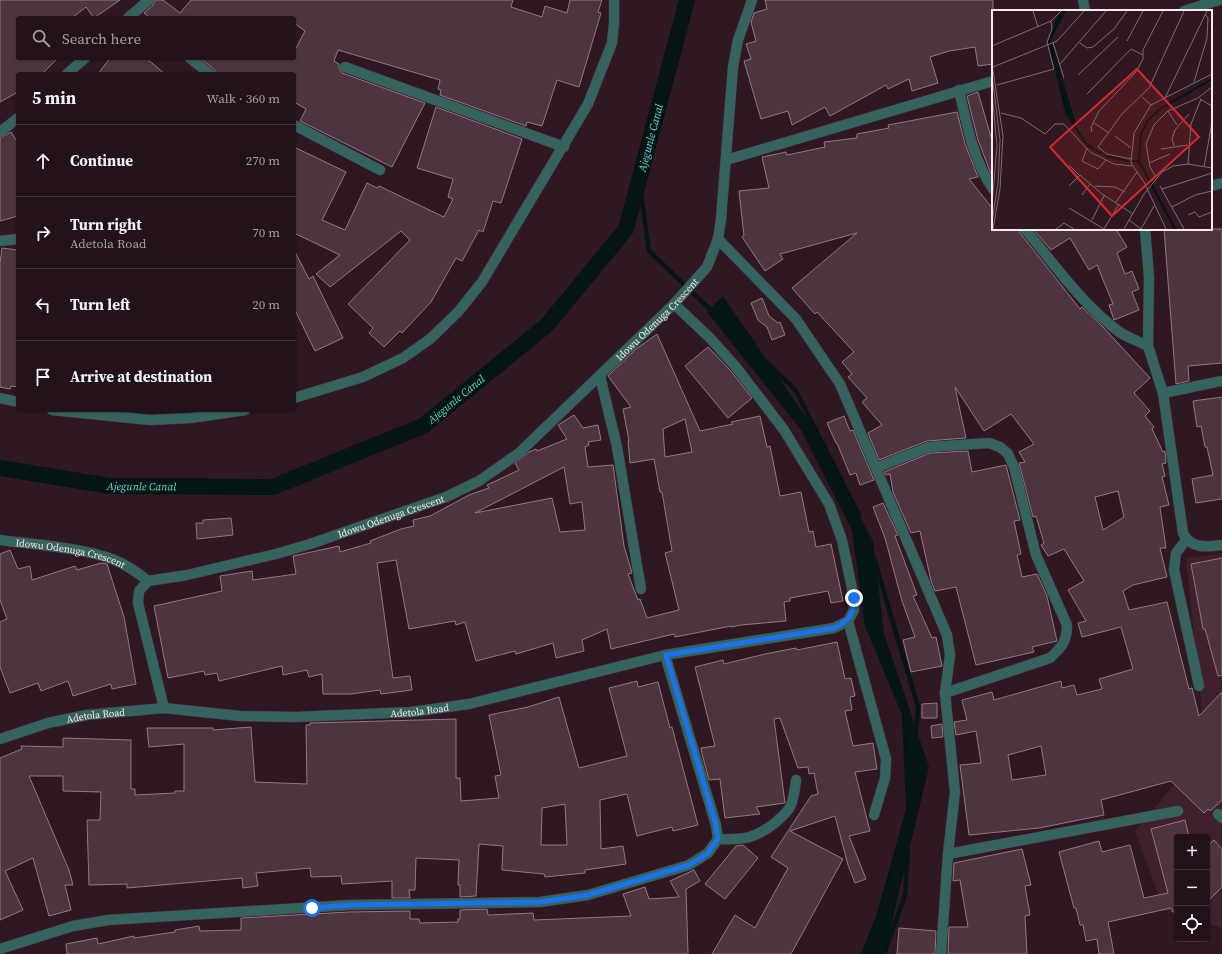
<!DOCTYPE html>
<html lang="en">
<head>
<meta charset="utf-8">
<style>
	body { margin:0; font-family:"Source Serif 4",serif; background:#2b1b23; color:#f1f3f6 }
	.controls { position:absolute; right:12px; bottom:12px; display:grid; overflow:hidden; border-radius:4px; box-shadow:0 1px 3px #0004 }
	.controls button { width:36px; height:36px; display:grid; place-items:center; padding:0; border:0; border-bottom:1px solid #403239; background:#23121a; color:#f1f3f6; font:20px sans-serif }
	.stop { position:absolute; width:12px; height:12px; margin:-9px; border:3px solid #1a73e8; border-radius:50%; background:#fff }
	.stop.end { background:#1a73e8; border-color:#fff; box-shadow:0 1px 4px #0008 }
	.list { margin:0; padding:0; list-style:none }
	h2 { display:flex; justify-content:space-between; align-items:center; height:52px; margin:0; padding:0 16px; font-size:17px }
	h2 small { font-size:13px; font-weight:400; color:#a39ea2 }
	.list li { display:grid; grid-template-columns:26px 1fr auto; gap:12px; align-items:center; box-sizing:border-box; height:72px; padding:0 16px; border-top:1px solid #403239 }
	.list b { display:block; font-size:15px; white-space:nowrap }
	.list p { margin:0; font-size:13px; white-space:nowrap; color:#a39ea2 }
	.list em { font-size:13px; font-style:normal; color:#a39ea2 }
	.icon { flex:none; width:22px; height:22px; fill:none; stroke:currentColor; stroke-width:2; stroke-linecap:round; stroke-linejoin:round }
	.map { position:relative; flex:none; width:1222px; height:954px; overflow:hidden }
	.search { position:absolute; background:#23121a; box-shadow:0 1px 3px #0004; left:16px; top:16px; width:280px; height:44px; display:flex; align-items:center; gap:10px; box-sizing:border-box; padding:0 14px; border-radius:4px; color:#a39ea2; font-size:15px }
	.panel { position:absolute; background:#23121a; box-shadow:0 1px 3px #0004; left:16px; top:72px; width:280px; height:340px; border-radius:4px }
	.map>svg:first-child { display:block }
</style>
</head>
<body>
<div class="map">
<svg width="1222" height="954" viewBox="0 0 1222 954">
	<rect width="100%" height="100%" fill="#2f1822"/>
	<path fill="#3f212e" d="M1222,554V930L1221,928L1207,923V837H1177V914L1164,910L1135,831L1177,781L1203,718L1186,558Z"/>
	<path fill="#051513" d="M723,296L808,420L873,541L884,634L929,767L894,913L886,954H861L877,913L906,809L902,715L865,626L852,530L801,430L707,312Z"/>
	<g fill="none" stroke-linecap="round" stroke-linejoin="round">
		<g stroke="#051513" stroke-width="4.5">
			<path d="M639,179L649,251L713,312"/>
			<path d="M767,362L796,391L859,515"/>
			<path d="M874,558L918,707L916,734"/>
			<path d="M884,954L905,895L908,851"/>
		</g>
		<path stroke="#051513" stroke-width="16" id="s1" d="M0,468L110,486L273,487L423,426L547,325L626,229L687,0"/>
	</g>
	<g fill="#4e343f" stroke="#947782" fill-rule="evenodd">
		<path d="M0,0H120L94,18L86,7L72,18H18V58H58L42,74H18V92L0,102Z"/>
		<path d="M155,0H163L180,13L191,0H513L511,7L542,17L545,6L567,13L570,0H602L598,12L601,13L579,87L557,80L542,126L527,122L526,126L440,95L441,90L438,89L440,80L338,50L334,61L339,64V68L342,73L425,103L392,167L300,121L306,109L294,102V74H216L214,69L200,58H294V52L305,31L294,23V18H150L144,13L153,5Z"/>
		<path d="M765,0H993V64L978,66L975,47L949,51L930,57L938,83L912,91L909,79L888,89L886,85L830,116L825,107L792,125L788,111L761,119L744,61L751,59L746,44L756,41L751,22L754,13L767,9Z"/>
		<path d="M110,58H146L165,74H98Z"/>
		<path d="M978,92L993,144V173L991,174L978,140L967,96Z"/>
		<path d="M436,107L522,139L501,203L493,201L483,232L479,230L462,261L456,258L431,302L402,333L400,331L384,347L369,333L373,328L348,304L410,240L401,231L330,287L316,274L340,255L294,233V147L346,172L322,220L345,230L367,183L377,188L379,186L444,217L453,199L448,197L453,179L417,168Z"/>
		<path d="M957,112L965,144L978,177L969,179L993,209V229H1019L1020,233L1080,309L1082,307L1104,328L1150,378L1134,393L1150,411L1145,416L1154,427L1152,429L1163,452L1165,451L1166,463L1162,464L1165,476L1162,477L1169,505L1160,507L1166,548H1160L1167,577L1133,585L1123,591L1129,610L1167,602L1189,689L1192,688L1199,716L1222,692V800L1210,811L1208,809L1204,813L1171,781L1101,800L1104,815L1039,828L969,835L960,765L981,763L976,731L956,735L954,722L967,720L962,700L992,692L994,700L1061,681L1062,688L1074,685L1077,695L1102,689L1099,679L1133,669L1121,627L1082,637L1078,623L1086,621L1068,590L1084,581L1064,549L1048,556L1041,545L1044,543L1036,516L1033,517L1019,463L1025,462L1019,452L1034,444L1011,414L984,431L955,387L966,438L927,441L879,460L868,433L882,425L862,402L867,398L848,377L852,374L842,362L854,352L817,312L815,314L792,288L857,233L780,254L783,259L765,271L742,237L744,236L739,191L769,188L762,157L786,152L787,155L825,147L824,142L857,138V134L889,128L888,125ZM1118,491L1124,517L1103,530L1095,497ZM1041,746L1046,775L1012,780L1008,755Z"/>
		<path d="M11,132L18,143V216L0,221V138Z"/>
		<path d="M1033,229H1116L1127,247L1117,253L1125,274L1132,271L1139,289L1132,292L1139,310L1114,320L1109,305L1113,304L1097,265L1089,270L1070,238L1051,250Z"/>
		<path d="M1164,229H1222V363L1188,366L1189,381L1176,384Z"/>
		<path d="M2,248L18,250V387L11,386L10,389L0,387V263Z"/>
		<path d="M294,250L309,279L313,276L343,338L315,351L294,308Z"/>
		<path d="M762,298L769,316L778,323L780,322L785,335L772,340L767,327L758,320L751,303Z"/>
		<path d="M657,334L700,431L733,424L731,422L760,416L767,447L770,446L780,496L801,492L809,532L813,531L816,547L831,544L843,601L831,603L828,591L790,598V601L784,602L786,621L741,625L731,627V626L675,637L674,634L611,649L607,629L582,640L584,651L556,658L553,643L516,654L515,651L476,661L465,622L456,625L455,621L409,629L396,560L377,563L393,678L410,676L412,690L381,694L380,690L351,694H323L322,674L309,677L307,670L283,675L282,666L219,681L217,673L205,675L204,671L168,678L154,606L222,591L220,576L252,571L253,580L296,574L293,556L339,546L340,552L371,543L370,541L401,529L414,526L413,520L430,516L469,495L489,488L487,485L519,470L515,463L529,452L536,449L537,451L567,439L558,425L574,415L583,428L598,425L601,440L588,442L589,445L585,447L588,467L613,465L624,546L632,573L628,574L638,600L640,599L647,618L679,610L665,553L672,551L662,492H660L654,459L630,463L628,441H629L623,409L631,407L608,376L636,349ZM685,419L692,452L665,457L663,429ZM564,467L570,504L582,502L585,530L560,532L552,498L475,513Z"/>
		<path d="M708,347L731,371L752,398L728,418L685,366Z"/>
		<path d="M1222,397V499L1196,503L1192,479L1213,475L1207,447H1205L1201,426L1197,427L1193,401Z"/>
		<path d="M844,416L850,431L853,430L874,480L860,485L856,473L850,475L837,443H836L827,423Z"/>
		<path d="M968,451L972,472L1006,465L1020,520L1014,521L1021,554L1017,555L1022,577L1037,574L1047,596L1057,641L1032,647L1034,652L976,665L956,587L935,591L931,581L920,531L911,533L893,492L890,474L886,475L884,472L930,453Z"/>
		<path d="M883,503L898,535L895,536L917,595L913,596L932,638L936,637L942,666L911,672L903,640L915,637L902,601L885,538L873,507Z"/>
		<path d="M231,518L233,535L197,539L196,523H203V520Z"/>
		<path d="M10,550L18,569L30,566L32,580L75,566L77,570L101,563L107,564L124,617L136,684L112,689L111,684L73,696L68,681L41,691L38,683L10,693L0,667V622L7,619L0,600V554Z"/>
		<path d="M1222,558V675L1218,676L1205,629H1203L1191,564Z"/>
		<path d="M837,642L845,679L851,678L855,696L850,697L852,710L845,711L853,746L873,743L877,769L855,772L870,831L849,836L866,879L855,883L848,865L835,816L790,831L843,859L791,954H712L735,915L755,928L788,868L771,857L811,796L818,794L814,773L809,774L808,767L798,768L780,718L774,719L785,803L756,807L760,814L725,818L720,779L709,780L702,754L701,748L715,746L695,667L723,660L724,664L765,654L796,648L797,650Z"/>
		<path d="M637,681L638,687L658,682L670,728L672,727L698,825L673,831L672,827L637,836L627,794L600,800L601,849L623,846L626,864L585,870V873L545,877L544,874L502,870L503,846L479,844L476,896L460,897V885H458L459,860L416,858L415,890H409L410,898H392V881L342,884L341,876L311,877L310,868L256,873L258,886L243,888L242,878L127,888V884L89,885L87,820H100L101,792L63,791V776H29L69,870L73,885H65L71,910L49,916L33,858L5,871L23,910L0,920V758L22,749L21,746L63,747V738L131,740V789H135V795L175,793V791H184V744L149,747L147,728H213V730L251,727L255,782L307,784L306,725H310V723L456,719V778H460L461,801L499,798L495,776L501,775L489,715L528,707L559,697L579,768L627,756L609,688ZM565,804L567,845H541L542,808Z"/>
		<path d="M937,703V718H922V704Z"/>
		<path d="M942,724L943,737L932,738L931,726Z"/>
		<path d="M1185,820L1189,837H1177V912H1173L1171,908L1108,922L1114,954H1099L1097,939L1086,941L1083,925H1080L1076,908H1074L1059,852L1099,841L1102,852L1130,845L1144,898L1168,893L1151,829Z"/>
		<path d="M1214,840L1222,849V887L1207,902V885L1209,883L1207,877V846Z"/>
		<path d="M743,845L758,858L725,899L705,884L736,846Z"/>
		<path d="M1022,849L1031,885L1025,886L1030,915L1025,916L1027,954H948L949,927H968L960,880L953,881L954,863Z"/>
		<path d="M694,870L700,881L686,889L688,954H67L66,944L97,938L98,944L134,936V938L175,932V930L199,926L200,931L241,930V918L349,912L410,911V919H419L420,923L458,922V919H460V910L487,909L488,915L533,913L534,920L631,916L623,894L645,887L649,899L679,897L670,881Z"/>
		<path d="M899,928L936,931L935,954H897Z"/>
	</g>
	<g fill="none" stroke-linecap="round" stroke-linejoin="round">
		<g stroke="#4b353f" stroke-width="11">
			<g id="minor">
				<path d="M1083,0L1085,11"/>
				<path d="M1184,11L1219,0"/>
				<path d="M128,18L149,0"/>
				<path d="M190,58L210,74"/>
				<path d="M345,67L564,147"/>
				<path d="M67,74L85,58"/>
				<path d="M959,90C967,125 973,160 993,189"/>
				<path d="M294,125L380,170"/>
				<path d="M0,132L18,118"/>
				<path d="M726,160L993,81"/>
				<path d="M1211,186L1222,183"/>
				<path d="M1025,229C1054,264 1081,303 1118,331C1126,337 1138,341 1148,346"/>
				<path d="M1145,229L1149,277L1148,346L1163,393L1183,533C1190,549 1207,547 1222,545"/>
				<path d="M718,239L796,319L840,384L947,635L950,655L945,693L955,792L948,854L941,954"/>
				<path d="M0,241L18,239"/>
				<path d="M600,376L617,447L641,589"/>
				<path d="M1163,393L1222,381"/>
				<path d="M0,398L18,402"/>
				<path d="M294,398L363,377L403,358L430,339L458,312L482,282L588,104L612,43L614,23V0"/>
				<path d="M52,410L150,420L191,418L245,410"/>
				<path d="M876,468L929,447L989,443L1000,447L1008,454L1014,467L1036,555L1067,625C1067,641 1062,647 1050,658L945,693"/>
				<path id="s2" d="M0,540C37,545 77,547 112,559C125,564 137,572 148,581L187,575L276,554L310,544L446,497L479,481L519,453L674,304L707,267L718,239L721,219L733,67L738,40L752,0"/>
				<path d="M1186,540L1176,553L1174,570L1199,686"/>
				<path d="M148,581L139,591L138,603L164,708"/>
				<path d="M848,621L886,759L885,778L874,815"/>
				<path id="s3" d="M0,739L48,723L87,715L164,708L240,716L296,717L411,712L469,704L665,655L834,628L848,621L854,610V598L842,540L829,504L784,430L736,367L710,338L674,304"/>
				<path d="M1218,814L1222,818"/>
				<path d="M718,839C743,840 754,839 775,823C780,818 786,814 790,807C794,799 795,789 796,780"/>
				<path d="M948,854L1178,811"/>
				<path d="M0,949L73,926L108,920L349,905L540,902L588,895L689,865L708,853L718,839L716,825L665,655"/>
			</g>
		</g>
		<use href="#minor" stroke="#35645e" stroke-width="10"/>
	</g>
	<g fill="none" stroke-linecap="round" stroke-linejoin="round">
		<path stroke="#1a73e8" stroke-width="5" d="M312,908L349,905L540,902L588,895L689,865L708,853L718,839L716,825L666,655L834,628C849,621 854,615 854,598"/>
	</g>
	<g text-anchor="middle" stroke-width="4" stroke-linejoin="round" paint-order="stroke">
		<g font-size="10" fill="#f9e8ee" stroke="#250f18">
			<text dy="4" stroke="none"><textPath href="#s2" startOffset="744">Idowu Odenuga Crescent</textPath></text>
			<text dy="4" stroke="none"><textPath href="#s2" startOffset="408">Idowu Odenuga Crescent</textPath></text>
			<text dy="4" stroke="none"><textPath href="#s2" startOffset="72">Idowu Odenuga Crescent</textPath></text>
			<text dy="4" stroke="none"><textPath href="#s3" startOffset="424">Adetola Road</textPath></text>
			<text dy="4" stroke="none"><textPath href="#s3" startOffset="99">Adetola Road</textPath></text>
		</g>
		<g font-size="11" font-style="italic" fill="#5bdfcf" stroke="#250f18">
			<text dy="4" stroke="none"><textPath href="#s1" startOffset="815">Ajegunle Canal</textPath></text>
			<text dy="4" stroke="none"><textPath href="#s1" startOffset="479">Ajegunle Canal</textPath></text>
			<text dy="4" stroke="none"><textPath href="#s1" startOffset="143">Ajegunle Canal</textPath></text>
		</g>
	</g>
	<g transform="translate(992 10)">
		<rect width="220" height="220" fill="#2f1822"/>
		<path d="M70,1H74L59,30L85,118L96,134L112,144L136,150V152L110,144L91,132L73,102L56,32L64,10Z" fill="#051513"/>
		<path fill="none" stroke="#051513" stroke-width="2" d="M94,134L108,143M113,146L129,150M136,151H144L150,155M183,219L147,151L149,124L156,110L168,99L220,69"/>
		<path fill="none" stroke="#806b74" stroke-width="1" d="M41,1L46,17M135,31L151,1M61,33L72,68M88,33L95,38L101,37L122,19L135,1M0,36L59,11L69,1M0,54L11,126L8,179L1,219M68,54L114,1M1,57L65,31L92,1M0,65L8,130L6,173L0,212M86,65L126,27M202,72L215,28L216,8L213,4M5,75L62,59L55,32L60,19L59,11M0,82L5,136L0,195M95,84L139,39L151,45M150,87L159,95M173,88L215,1M208,89L220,96M176,101L185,115M9,103L29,108L53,124L63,114H72L98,142L122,154L140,156M102,113L117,123M100,122L99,117L107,101L144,62L151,49V40L171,1M123,126L139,138M182,136L180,129L183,120L197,104M95,138L90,151L106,159L114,150M169,139L196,135M139,149L115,144L106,137L130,104L157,78L192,1M157,153L178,144M196,154L199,114L209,89M77,155L87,165M212,157L220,112M164,167L158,157L154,134L162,115L176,101L206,88L220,77M77,176L88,165L110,184L141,204M103,176L123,177L133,182M168,176L192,219M170,179L220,163M90,185L98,174M124,192L145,162M180,197L203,185L220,181M77,198L112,219M196,205L203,202L207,207L220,202M100,210L112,186M137,210L149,219M64,219L72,213L82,219M112,219L127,194M132,219L152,184L170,162L181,156L196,154L220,158M149,219L162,196M174,219L152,172L139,153L142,123L159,95L220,64"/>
		<path fill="#d62828" fill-opacity="0.15" stroke="#d62828" stroke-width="2" d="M145,59L207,127L120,206L58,137Z"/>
		<rect width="220" height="220" fill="none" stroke="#f9e8ee" stroke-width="2"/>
	</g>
</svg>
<div class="controls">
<button>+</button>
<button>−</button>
<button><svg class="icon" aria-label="locate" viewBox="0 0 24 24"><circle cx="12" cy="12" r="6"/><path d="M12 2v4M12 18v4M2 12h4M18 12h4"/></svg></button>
</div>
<div class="stop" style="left:312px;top:908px"></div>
<div class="stop end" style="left:854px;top:598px"></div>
<div class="search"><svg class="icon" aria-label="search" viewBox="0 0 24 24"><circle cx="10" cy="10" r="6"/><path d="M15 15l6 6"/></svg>Search here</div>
<section class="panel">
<h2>5 min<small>Walk · 360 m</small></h2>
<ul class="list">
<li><svg class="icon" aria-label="ahead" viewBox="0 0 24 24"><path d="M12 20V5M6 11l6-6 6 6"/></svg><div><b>Continue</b></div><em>270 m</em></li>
<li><svg class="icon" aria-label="right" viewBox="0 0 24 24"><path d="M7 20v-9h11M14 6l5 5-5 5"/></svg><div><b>Turn right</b><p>Adetola Road</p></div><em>70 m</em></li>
<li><svg class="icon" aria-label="left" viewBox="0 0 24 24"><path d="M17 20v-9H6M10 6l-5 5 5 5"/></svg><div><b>Turn left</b></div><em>20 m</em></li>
<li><svg class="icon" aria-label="arrive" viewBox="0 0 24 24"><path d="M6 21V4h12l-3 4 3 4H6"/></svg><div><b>Arrive at destination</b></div></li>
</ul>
</section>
</div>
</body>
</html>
